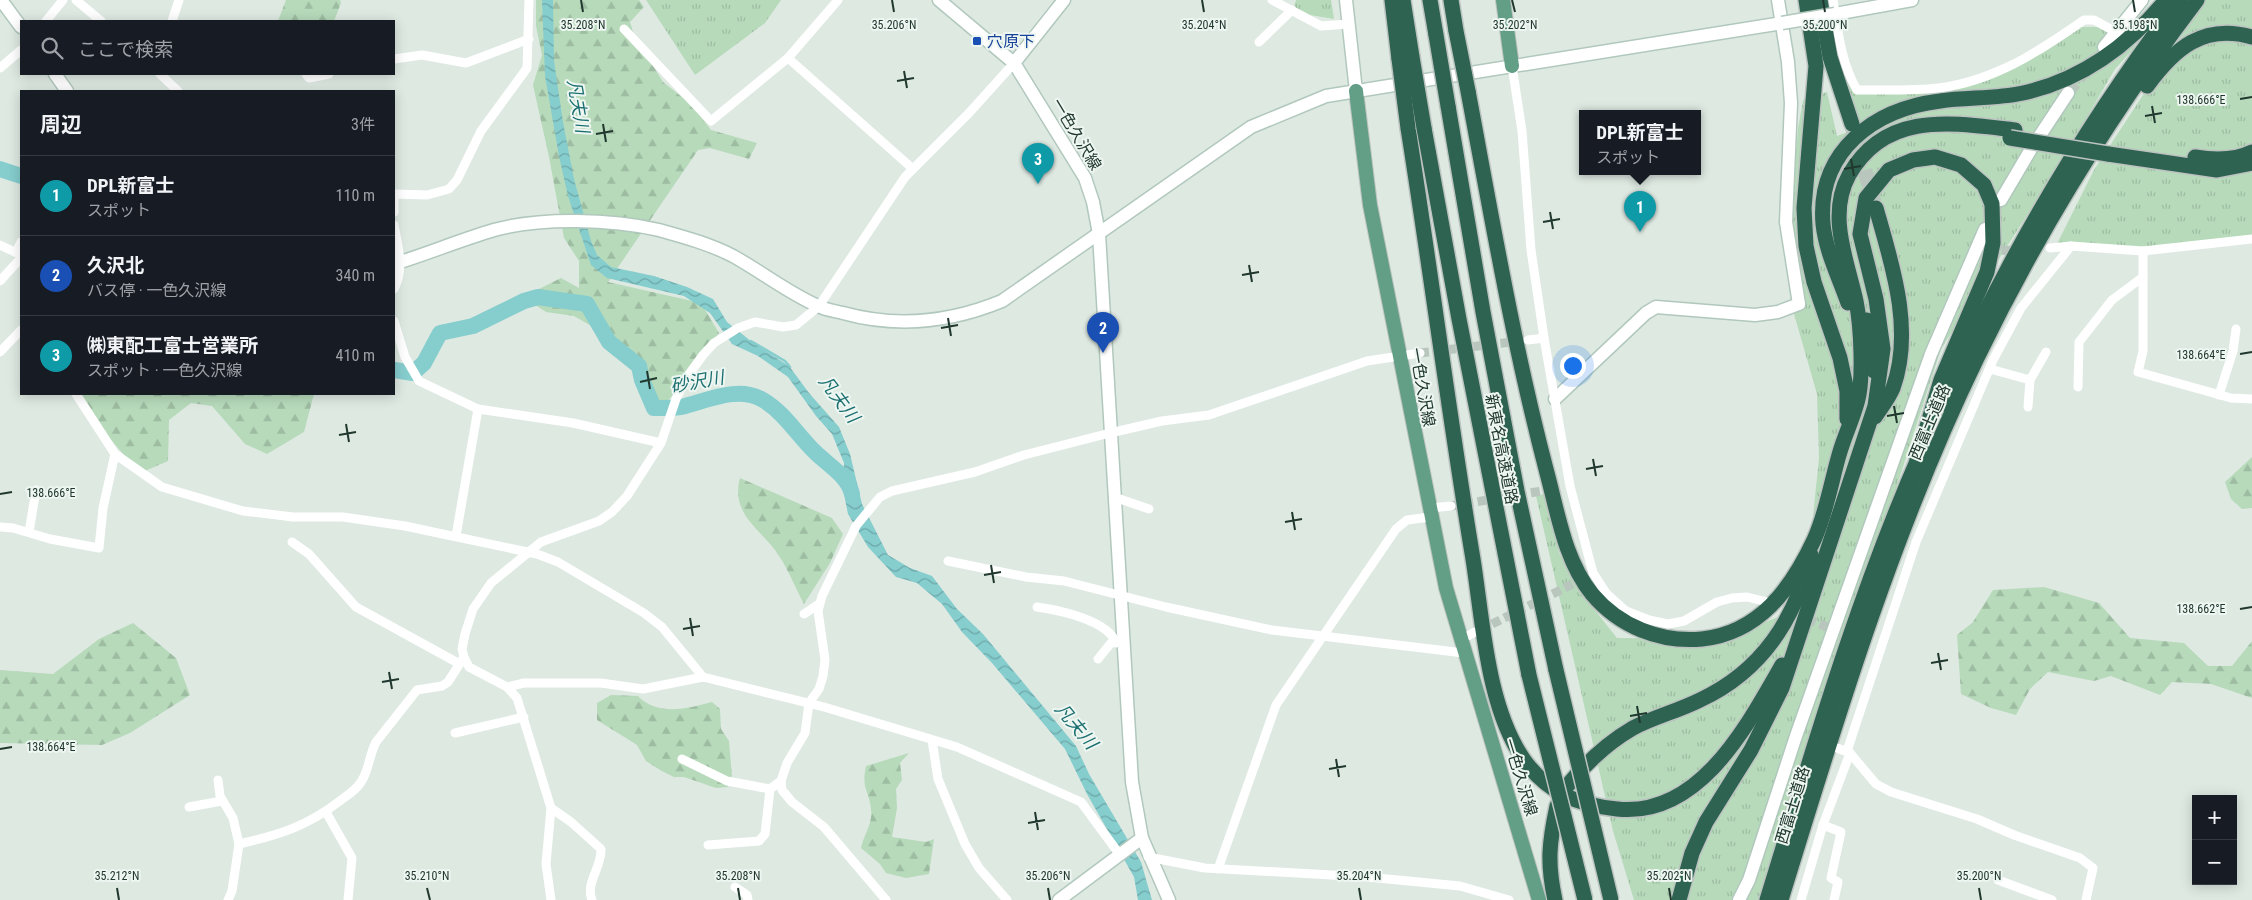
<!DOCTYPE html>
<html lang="ja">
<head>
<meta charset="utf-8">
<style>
	body { margin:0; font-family:"Roboto Condensed","Noto Sans JP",sans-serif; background:#242831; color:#f1f3f6 }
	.controls { position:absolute; right:15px; bottom:15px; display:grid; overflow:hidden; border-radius:0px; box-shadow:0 2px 12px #0003 }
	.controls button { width:45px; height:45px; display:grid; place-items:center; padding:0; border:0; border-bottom:1px solid #363941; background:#171b24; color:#f1f3f6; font:25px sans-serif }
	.you { position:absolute; left:1572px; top:365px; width:18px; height:18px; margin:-12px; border:4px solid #fff; border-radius:50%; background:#1a73e8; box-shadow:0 0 0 8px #1a73e833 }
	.badge { display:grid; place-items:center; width:32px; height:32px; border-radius:50%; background:#0b8043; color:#fff; font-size:16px; font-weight:700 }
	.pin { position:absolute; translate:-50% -41px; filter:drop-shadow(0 1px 2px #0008) }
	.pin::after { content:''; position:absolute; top:26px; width:18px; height:15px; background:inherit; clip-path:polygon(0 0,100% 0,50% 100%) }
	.popup { position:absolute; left:1579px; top:110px; width:122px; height:65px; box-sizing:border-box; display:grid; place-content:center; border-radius:0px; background:#171b24; filter:drop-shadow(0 1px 4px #0005); font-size:16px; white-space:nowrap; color:#9ea1a6 }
	.popup b { font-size:19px; color:#f1f3f6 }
	.popup::after { content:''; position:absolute; left:50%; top:100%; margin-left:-10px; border:10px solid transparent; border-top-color:#171b24 }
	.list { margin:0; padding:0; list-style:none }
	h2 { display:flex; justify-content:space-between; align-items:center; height:65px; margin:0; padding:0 20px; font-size:21px }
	h2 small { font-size:16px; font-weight:400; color:#9ea1a6 }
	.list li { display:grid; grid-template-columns:32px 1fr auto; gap:15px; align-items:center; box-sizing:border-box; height:80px; padding:0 20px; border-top:1px solid #363941 }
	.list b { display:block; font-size:19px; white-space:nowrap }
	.list p { margin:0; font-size:16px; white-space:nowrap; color:#9ea1a6 }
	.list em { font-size:16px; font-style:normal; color:#9ea1a6 }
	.icon { flex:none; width:28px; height:28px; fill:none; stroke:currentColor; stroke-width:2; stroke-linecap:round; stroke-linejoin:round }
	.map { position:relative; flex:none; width:2252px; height:900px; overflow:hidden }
	.search { position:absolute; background:#171b24; box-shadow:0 2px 12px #0003; left:20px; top:20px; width:375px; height:55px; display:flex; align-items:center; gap:12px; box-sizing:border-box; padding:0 18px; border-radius:0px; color:#9ea1a6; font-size:19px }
	.panel { position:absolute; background:#171b24; box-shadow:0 2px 12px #0003; left:20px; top:90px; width:375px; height:305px; border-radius:0px }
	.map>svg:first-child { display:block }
</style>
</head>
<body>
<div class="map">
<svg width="2252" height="900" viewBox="0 0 2252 900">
	<defs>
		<pattern id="grass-tufts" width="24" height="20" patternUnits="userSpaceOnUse" patternTransform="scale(1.25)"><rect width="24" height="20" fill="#b7dabb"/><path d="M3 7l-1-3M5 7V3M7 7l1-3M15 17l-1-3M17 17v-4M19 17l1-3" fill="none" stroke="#9dbca1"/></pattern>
		<pattern id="forest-firs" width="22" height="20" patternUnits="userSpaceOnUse" patternTransform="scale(1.25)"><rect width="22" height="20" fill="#b7dabb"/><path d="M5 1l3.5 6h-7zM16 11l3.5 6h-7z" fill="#9dbca1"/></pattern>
		<pattern id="water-waves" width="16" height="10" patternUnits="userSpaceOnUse" patternTransform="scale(1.25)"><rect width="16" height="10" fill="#86cdce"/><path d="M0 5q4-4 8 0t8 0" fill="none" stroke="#6da7a8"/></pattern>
	</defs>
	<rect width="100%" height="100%" fill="#dee9e2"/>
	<g fill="url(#grass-tufts)">
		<path d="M646,0H781L765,23L695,75Z"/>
		<path d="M1296,0H1331L1334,19L1310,15L1294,7Z"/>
		<path d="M2205,0H2252V237L2152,250L2055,248L2094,170Z"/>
		<path d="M2074,27H2108L2136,46L2115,69L2058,167L1941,349L1890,507L1844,633L1786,810L1761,900H1634L1613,831L1536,496L1549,493L1559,553L1590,604L1617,638L1725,639L1787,613L1812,526L1819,458L1817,394L1792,307L1785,246L1789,233L1798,129L1803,100L1827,92L1837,136L1853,130L1841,83L1846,81L1858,90L1967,83Z"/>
	</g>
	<g fill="url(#forest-firs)">
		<path d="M286,0H340L341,3L334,21H278Z"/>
		<path d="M536,0H639L644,7L630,22L634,35L663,82L692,105L711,130L757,143L749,159L710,148L698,150L608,282L701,303L719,333L665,405L649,401L648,375L624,349L607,335L574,316L546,312L523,297L561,278L579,288V261L564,238L549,157L533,85L542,55L536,26Z"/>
		<path d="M79,394H314L304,432L267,454L245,444L212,406L191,403L169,420L168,461L140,473L89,415Z"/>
		<path d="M2252,457V508L2242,509L2231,499L2225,482Z"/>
		<path d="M740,478L832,518L843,534L830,563L804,604C795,587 787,566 775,550C756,526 731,512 740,478Z"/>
		<path d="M2044,587L2099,603L2130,638L2184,643L2208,666H2232L2252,641V698L2211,684L2172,682L2160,695L2111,676L2094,681L2048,672L2030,689L2016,715L1991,708L1961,694L1957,635L1973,622L1993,590Z"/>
		<path d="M133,623L176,658L190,695L130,733L102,745L0,743V670L53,674L99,639Z"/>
		<path d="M611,695L638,696C657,716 687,709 712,702L720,709L721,729L729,741L732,776L728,787L716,788L684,777H674L660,770L646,761L637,745L597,720V703Z"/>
		<path d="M909,753L900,763L902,780L896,789L897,808L892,837L926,842L934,839L929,874L906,878L886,873L880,864L861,848C864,834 873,824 871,809C869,790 861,789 866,766Z"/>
	</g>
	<path fill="url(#water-waves)" d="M542,0H553L554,61L563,122L574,179L591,241L597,255L611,267L654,276L687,287L713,299L727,322L752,342L789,366L809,393L839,427L850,454L862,504L888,555L910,568L932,576L957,609L983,634L1076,746L1089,774L1141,862L1152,900H1138L1134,877L1087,794L1065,749L992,663L962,632L942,604L917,583L896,577L868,547L848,514L842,484L844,463L832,434L816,416L788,377L758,356L732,344L710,313L684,296L607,278L591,265L568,196L559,156L545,76Z"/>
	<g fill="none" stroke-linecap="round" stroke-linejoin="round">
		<path stroke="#86cdce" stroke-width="2.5" d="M751,341L785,361L790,367"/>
		<g stroke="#86cdce" stroke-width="16">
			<path d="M0,169L21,176"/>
			<path d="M394,370L413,373L424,363L440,333L473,326L524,301L538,297L587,304L609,342L639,366L642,380L654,408C663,408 673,408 681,407C707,401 738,385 763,400C784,412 798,436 815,452C828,465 848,476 852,494"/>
		</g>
		<g stroke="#b8c6be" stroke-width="9" stroke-dasharray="9 4.5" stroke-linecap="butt">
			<path d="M1988,251L2020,250"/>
			<path d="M1420,353L1520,341"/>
			<path d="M1451,506L1554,489"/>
			<path d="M1770,603L1834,630"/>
			<path d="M1480,630L1585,578"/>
		</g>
		<path stroke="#b8c6be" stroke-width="12" stroke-dasharray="12 6" stroke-linecap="butt" d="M2068,93L2087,69"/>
		<path stroke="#b8c6be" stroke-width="15" stroke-dasharray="15 8" stroke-linecap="butt" d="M1852,126L1874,202"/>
		<g stroke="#b1c8bd" stroke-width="15">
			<g id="secondary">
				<path d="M1,0L21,27"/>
				<path d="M939,0L1014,63"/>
				<path d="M1064,0L1014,63L1085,178L1093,202L1099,234L1132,782L1142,838L1169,900"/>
				<path d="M1346,0L1356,91"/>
				<path d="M1835,14L1912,0"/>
				<path d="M2104,47L2142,0"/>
				<path d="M55,74L67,91"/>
				<path d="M2001,200L2031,149L2068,93"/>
				<path d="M394,264C427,254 460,240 494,230C541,217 611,219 659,230C684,237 710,244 733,256C762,272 788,293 818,306C826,310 835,311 843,313C897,328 951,322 1002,301L1251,127L1326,96L1782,23"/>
				<path d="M1555,399L1646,313L1656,307L1755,315L1778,312L1799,304L1786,222L1791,103L1788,62L1778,0"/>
				<path d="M1059,900L1142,838"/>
				<path d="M1739,900L1749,880L1796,736L1931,354L1985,229"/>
			</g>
		</g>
		<g stroke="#bcc3c0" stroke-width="16">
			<g id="primary">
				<path d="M1503,0L1512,66"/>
				<path d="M1356,91L1370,205L1446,588L1539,900"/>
			</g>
		</g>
		<g stroke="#bcc3c0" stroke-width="18">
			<g id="highway">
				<path d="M1392,0L1399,59"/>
				<path d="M1403,0L1412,57"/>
				<path d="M1430,0L1436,35"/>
				<path d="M1451,0L1456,31"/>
				<path d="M1806,0L1816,66L1804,208L1806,246L1814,282L1840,358L1847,391V419"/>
				<path d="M1820,0L1830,57L1852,124"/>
				<path d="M2147,86C2174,49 2203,23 2252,37"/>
				<path d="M1468,91C1492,219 1514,348 1547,473C1558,514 1565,561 1592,594C1619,626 1660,643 1702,639C1759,633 1791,589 1814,540C1826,514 1831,483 1839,455C1844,437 1852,421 1857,403C1864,381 1861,325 1856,301C1847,260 1827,215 1849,175C1886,110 1953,123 2015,130"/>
				<path d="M1448,106L1483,312L1517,491L1556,670"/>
				<path d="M1408,128C1431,272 1449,416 1473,559C1483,622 1487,707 1524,760C1548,793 1578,805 1617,809C1700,818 1748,724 1782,665"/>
				<path d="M1424,128L1459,319L1529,675"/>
				<path d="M2108,154L2217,170L2252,163"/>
				<path d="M2195,157C2214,160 2234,161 2252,152"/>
				<path d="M1848,303C1839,277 1826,252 1823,224C1817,151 1874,109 1940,101C1967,97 1996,99 2023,93C2082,80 2128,46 2166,0"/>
				<path d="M1867,320L1874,371"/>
				<path d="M1942,404C2005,261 2085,125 2180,0"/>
				<path d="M1875,417C1881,408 1889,398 1893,388C1914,330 1892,264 1876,208"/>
				<path d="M1567,786C1586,763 1607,743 1633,728C1654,717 1678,711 1700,700C1762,671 1795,620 1811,555"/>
				<path d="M1555,900C1547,863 1549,843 1557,806"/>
				<path d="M1679,900L1692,853L1706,822L1751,750L1782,688L1875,406L1883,349L1876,299L1860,234L1866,198L1889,170L1913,160L1935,157L1961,165L1984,185L1992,204L1993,243L1987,272L1941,380L1917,460"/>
				<path d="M1767,900C1813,750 1857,597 1921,452"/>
				<path d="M1781,900C1837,717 1893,531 1977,358C2038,232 2112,112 2197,0"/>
			</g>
		</g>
		<g stroke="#fff" stroke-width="9">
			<path d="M76,0L101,21"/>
			<path d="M838,0L788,58L913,169"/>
			<path d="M1272,0L1321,26L1349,24"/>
			<path d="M1833,0C1838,31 1841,63 1857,90C1884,90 1912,91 1938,88C1992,82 2040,51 2084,20H2094L2116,32"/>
			<path d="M46,21L63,0"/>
			<path d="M172,21L179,0"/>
			<path d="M624,29L711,121L788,58"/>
			<path d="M1259,42L1292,10"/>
			<path d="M394,59L422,55L466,63L529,39"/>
			<path d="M1512,66L1522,131L1531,250L1544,338L1570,486L1593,573L1606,593L1626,611L1649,620L1668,624L1684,621L1717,602L1732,598L1747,597L1767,602"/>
			<path d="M0,68L21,50"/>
			<path d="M160,74L178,91"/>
			<path d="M306,74L309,78L329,74"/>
			<path d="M394,194L427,195L449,189L457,180L481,131L527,68L529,0"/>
			<path d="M394,212V194"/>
			<path d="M394,225C398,248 405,268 394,289"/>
			<path d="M0,245L21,255"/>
			<path d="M2050,248L2071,246L2143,251L2252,239"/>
			<path d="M2143,251V351L2138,372L2231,398L2252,399"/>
			<path d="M16,252L21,242"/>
			<path d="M0,281L21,258"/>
			<path d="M394,321L405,357L419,381L478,409L573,423L661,443"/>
			<path d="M1528,340L1544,338"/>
			<path d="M0,352L21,330"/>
			<path d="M1990,369L2030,380L2046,352"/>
			<path d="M2078,387L2079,342L2112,300L2143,277"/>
			<path d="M76,394L115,454L162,487L243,511L293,517H343L405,526L537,554L558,562L644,613L662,627L703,677"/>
			<path d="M2219,395L2233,351L2236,329"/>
			<path d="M2028,407L2030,380"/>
			<path d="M1114,497L1149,509"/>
			<path d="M1429,508L1451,506"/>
			<path d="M0,527L13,528L50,539L99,548L103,508L115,454"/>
			<path d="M29,532L36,490"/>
			<path d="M456,536L478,409"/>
			<path d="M292,542L309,554L356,607L458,663"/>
			<path d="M948,561L1026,577L1064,581L1166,607L1272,630L1464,653"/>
			<path d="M1037,607C1058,610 1108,620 1116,643"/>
			<path d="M804,614L819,604"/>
			<path d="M1460,640L1475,632"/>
			<path d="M1098,659L1111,643L1120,642"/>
			<path d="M507,687L524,683H601L643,689L703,677L824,707L957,747L1081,802L1120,855"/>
			<path d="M455,733L524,717"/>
			<path d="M932,740L938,779L965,844L979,868L1007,900"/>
			<path d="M1837,748L1850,753L1876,784L1891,792L1977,819L2014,835L2080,858L2093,868L2086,900"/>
			<path d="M1847,751L1916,542L1993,360L2021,308L2071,246"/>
			<path d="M682,759L727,781L770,789"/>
			<path d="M218,780L220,796L233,818L239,844"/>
			<path d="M189,807L222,801"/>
			<path d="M551,808L571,822L601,849C602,867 585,883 592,900"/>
			<path d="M326,812L352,858L348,900"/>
			<path d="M1823,825L1841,832L1831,878L1838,882L1834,900"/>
			<path d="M708,845L759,841L765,834L770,789L781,781"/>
			<path d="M1148,857L1205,868L1367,877L1460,886L1509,900"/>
			<path d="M1218,869L1276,705L1396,529L1407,520L1430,517"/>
			<path d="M1998,880L2052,900"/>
			<path d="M735,887L747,895L748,900"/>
			<path d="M228,900L232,891L239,844C279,835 308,826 341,800C348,795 356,790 361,782C369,771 369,755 376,742L417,690L442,686L448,682L464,657"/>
			<path d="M551,900L546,864L551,808L517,698L507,687L469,667L464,657L462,649L465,634L473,609L491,583L541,542L599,521L612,512L627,496L661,443L676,399L687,377L703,355L714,343L738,328L755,322L783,327L796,325L819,306L905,177L969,113L1014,63"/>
			<path d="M886,900L824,827L792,802L782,790L781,781L787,763L805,733L809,703L819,689L823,676L825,660L818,611L822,596L856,526L880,497L892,491L975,472L1024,455L1110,433L1162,421L1209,415L1367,361L1420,353"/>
			<path d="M1801,900L1823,825L1850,753"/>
		</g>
		<use href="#secondary" stroke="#fff" stroke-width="12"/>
		<use href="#primary" stroke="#639e86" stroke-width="14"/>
		<use href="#highway" stroke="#2d6350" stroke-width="15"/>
		<g stroke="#b1c8bd" stroke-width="15" stroke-linecap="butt">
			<path id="secondary-bridge" d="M1782,23L1835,14"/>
		</g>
		<g stroke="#bcc3c0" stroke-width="18" stroke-linecap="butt">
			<g id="highway-bridge">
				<path d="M1456,31L1468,91"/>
				<path d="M1436,35L1448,106"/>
				<path d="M1412,57L1424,128"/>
				<path d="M1399,59L1408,128"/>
				<path d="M2010,138L2108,154"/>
				<path d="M1556,670L1611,900"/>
				<path d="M1529,675L1585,900"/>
			</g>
		</g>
		<use href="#secondary-bridge" stroke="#fff" stroke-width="12"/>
		<use href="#highway-bridge" stroke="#2d6350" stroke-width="15"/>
	</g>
	<path fill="none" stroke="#20382e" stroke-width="2" d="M581,0L583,12M892,0L894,12M1202,0L1204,12M1512,0L1515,12M1823,0L1825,12M2133,0L2135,12M904,71L907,88M897,81L914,78M2240,99L2252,97M2152,106L2155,123M2145,116L2162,113M603,124L606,142M596,134L613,131M1851,159L1854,176M1844,169L1861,166M1550,212L1553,229M1543,222L1560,219M1249,265L1252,282M1242,275L1259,272M948,318L951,336M941,328L958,325M2240,354L2252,352M647,371L650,389M640,382L657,378M1894,406L1897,423M1887,416L1904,413M346,424L349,442M339,435L356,432M1593,459L1596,476M1586,469L1603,466M0,494L12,492M1292,512L1295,530M1285,522L1302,519M991,565L994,583M984,575L1001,572M2240,609L2252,607M690,618L693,636M683,629L700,626M1938,653L1941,670M1931,663L1948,660M389,672L392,689M382,682L399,679M1637,706L1640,723M1630,716L1647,713M0,749L12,747M1336,759L1339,777M1329,769L1346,766M1035,812L1038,830M1028,823L1045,820M117,888L119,900M427,888L430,900M738,888L740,900M1048,888L1050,900M1359,888L1361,900M1669,888L1671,900M1979,888L1981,900"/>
	<rect fill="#1a4fb4" stroke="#eef6f1" stroke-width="2" x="972" y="36" width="10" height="10" rx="2.5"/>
	<g text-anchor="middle" stroke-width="4" stroke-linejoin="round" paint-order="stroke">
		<g font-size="16" fill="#164399" stroke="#eef6f1" text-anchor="start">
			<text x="987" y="47">穴原下</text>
		</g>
		<g font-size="16" fill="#20382e" stroke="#eef6f1">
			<text transform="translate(1077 134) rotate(59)" y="6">一色久沢線</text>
			<text transform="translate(1423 387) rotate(80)" y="6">一色久沢線</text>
			<text transform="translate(1929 422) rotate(-67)" y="6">西富士道路</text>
			<text transform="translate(1502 449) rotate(79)" y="6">新東名高速道路</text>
			<text transform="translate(1521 777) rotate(73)" y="6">一色久沢線</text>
			<text transform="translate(1792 805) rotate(-73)" y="6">西富士道路</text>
		</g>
		<g font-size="18" font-style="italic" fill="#1c7071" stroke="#eef6f1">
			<text transform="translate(578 106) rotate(80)" y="6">凡夫川</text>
			<text transform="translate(697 382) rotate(-10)" y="6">砂沢川</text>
			<text transform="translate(839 399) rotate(53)" y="6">凡夫川</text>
			<text transform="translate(1076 726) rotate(50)" y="6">凡夫川</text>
		</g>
	</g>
	<g font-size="12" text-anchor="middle" fill="#20382e" stroke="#eef6f1" stroke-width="4" stroke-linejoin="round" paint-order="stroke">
		<text x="583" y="29">35.208°N</text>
		<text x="894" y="29">35.206°N</text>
		<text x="1204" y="29">35.204°N</text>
		<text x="1515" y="29">35.202°N</text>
		<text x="1825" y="29">35.200°N</text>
		<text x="2135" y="29">35.198°N</text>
		<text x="2201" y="104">138.666°E</text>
		<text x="2201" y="359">138.664°E</text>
		<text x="51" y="497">138.666°E</text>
		<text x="2201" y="613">138.662°E</text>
		<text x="51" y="751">138.664°E</text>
		<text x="117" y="880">35.212°N</text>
		<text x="427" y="880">35.210°N</text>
		<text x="738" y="880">35.208°N</text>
		<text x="1048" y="880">35.206°N</text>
		<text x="1359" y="880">35.204°N</text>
		<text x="1669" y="880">35.202°N</text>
		<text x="1979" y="880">35.200°N</text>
	</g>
</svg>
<div class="controls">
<button>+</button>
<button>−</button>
</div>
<div class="you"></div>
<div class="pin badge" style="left:1640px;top:232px;background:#0f9aa8">1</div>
<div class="popup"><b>DPL新富士</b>スポット</div>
<div class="pin badge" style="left:1103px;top:353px;background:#1a4fb4">2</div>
<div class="pin badge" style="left:1038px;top:184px;background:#0f9aa8">3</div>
<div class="search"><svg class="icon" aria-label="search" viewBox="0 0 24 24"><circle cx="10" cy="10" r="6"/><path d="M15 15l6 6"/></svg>ここで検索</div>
<section class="panel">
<h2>周辺<small>3件</small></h2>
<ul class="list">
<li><span class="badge" style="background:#0f9aa8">1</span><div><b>DPL新富士</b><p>スポット</p></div><em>110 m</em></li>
<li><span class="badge" style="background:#1a4fb4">2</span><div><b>久沢北</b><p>バス停 · 一色久沢線</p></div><em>340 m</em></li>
<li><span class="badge" style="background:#0f9aa8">3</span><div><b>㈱東配工富士営業所</b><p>スポット · 一色久沢線</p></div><em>410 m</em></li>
</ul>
</section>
</div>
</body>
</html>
